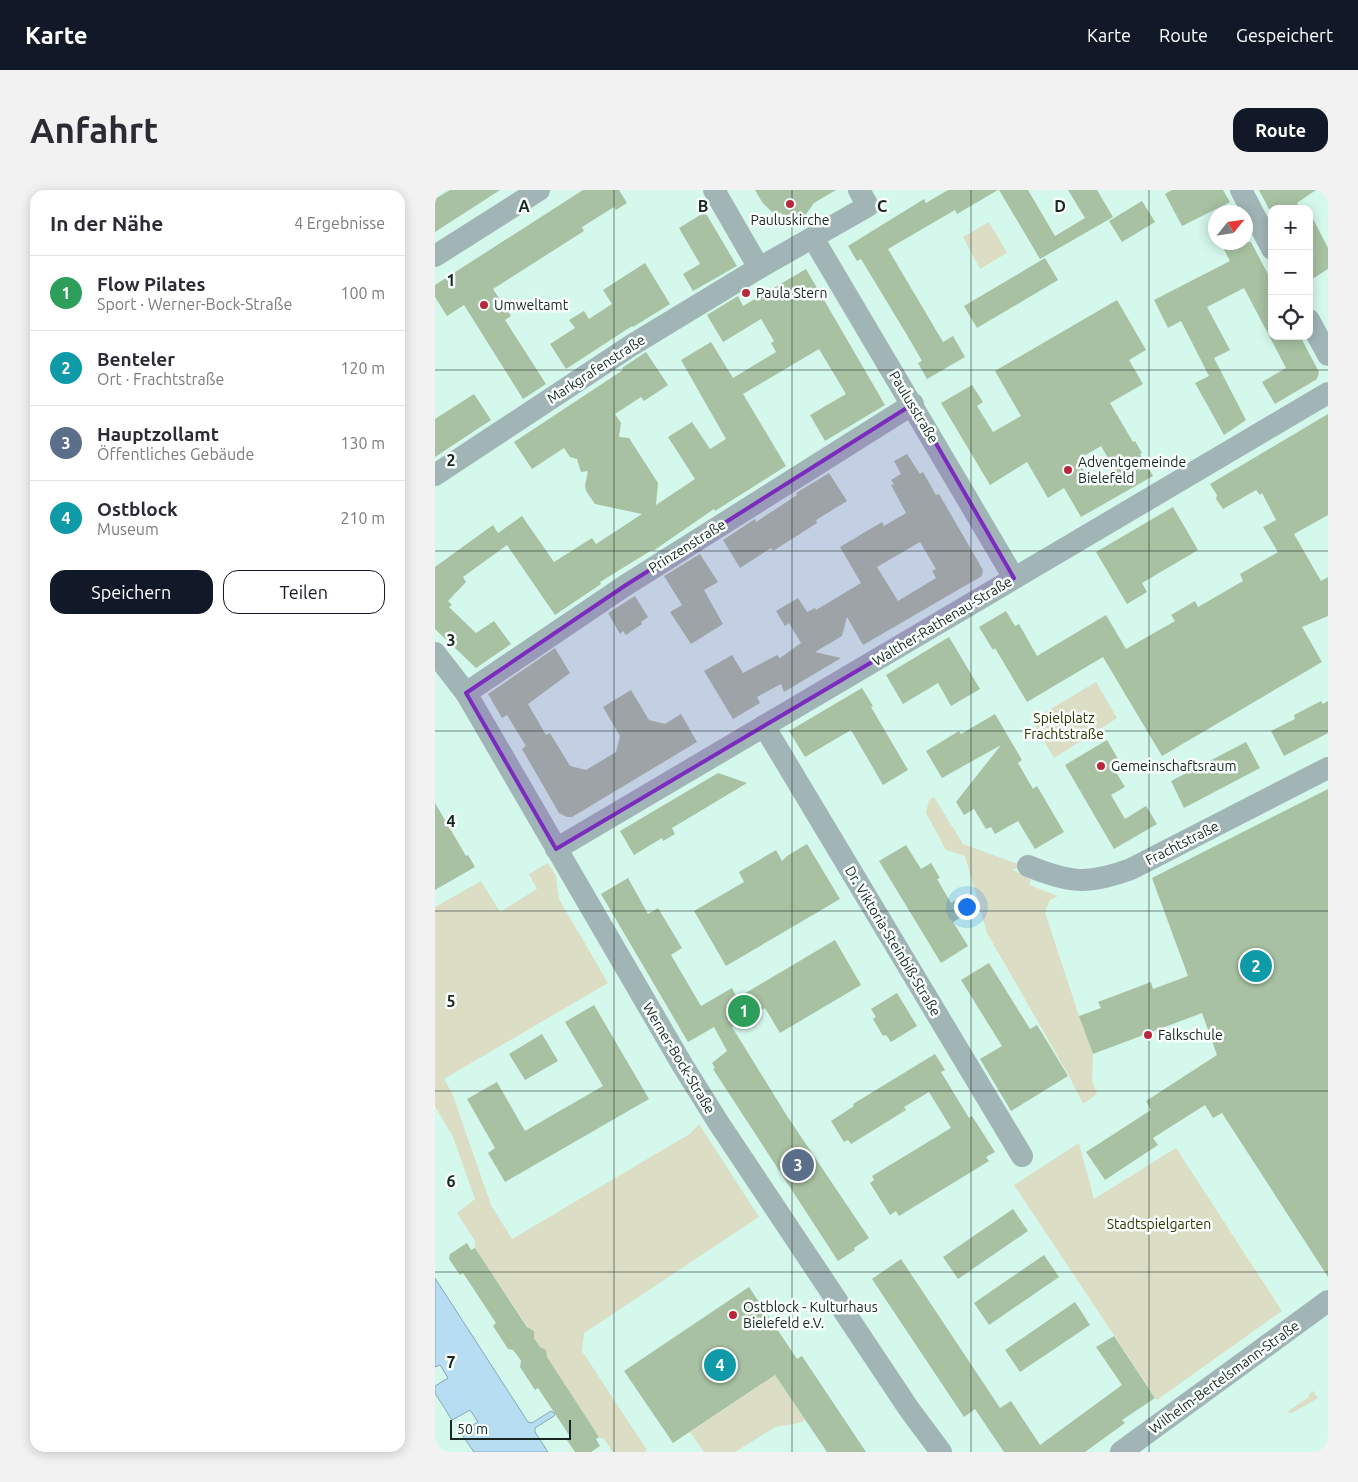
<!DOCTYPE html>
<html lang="de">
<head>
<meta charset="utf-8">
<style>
	body { margin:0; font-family:Ubuntu,sans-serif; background:#f2f2f3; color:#2b2b33 }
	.controls { position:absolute; right:15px; top:15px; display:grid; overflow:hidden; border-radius:10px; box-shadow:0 2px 12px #0003 }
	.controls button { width:45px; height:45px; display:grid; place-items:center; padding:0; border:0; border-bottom:1px solid #e1e1e2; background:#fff; color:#2b2b33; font:25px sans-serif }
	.compass { position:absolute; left:773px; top:15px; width:45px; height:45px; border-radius:50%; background:#fff; box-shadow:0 2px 12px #0003; rotate:60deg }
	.scale { position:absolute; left:15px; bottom:12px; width:121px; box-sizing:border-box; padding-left:5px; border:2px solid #192622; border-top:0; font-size:14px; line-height:18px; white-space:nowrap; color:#192622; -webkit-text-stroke:4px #f7fefb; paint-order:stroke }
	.you { position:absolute; left:531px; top:716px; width:18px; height:18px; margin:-12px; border:4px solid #fff; border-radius:50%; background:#1a73e8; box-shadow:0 0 0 8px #1a73e833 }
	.badge { display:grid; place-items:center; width:32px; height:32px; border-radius:50%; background:#111827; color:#fff; font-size:16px; font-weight:700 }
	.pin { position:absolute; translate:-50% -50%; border:2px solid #fff; box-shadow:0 1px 5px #0006 }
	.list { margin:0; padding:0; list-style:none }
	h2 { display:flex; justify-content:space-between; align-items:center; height:65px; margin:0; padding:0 20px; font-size:21px }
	h2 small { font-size:16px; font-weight:400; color:#7c7c81 }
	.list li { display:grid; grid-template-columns:32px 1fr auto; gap:15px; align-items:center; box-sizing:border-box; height:75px; padding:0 20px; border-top:1px solid #e1e1e2 }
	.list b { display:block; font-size:19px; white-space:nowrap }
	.list p { margin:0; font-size:16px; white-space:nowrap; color:#7c7c81 }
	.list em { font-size:16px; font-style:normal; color:#7c7c81 }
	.actions { display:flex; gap:10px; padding:15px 20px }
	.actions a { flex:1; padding:11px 0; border:1px solid #111827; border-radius:15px; text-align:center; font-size:18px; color:#111827 }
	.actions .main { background:#111827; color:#fff }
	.icon { flex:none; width:28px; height:28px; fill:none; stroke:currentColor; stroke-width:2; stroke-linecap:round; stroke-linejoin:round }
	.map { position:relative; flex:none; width:893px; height:1262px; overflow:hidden; border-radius:15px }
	header { display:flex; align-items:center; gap:30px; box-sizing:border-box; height:70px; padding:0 25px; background:#111827; color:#fff }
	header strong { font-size:24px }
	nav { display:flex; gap:28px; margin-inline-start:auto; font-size:18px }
	.intro { display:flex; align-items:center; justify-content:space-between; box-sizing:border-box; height:120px; padding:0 30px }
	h1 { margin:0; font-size:35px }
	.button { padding:12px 22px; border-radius:15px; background:#111827; color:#fff; font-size:18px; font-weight:700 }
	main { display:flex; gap:30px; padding:0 30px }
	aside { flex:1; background:#fff; border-radius:15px; box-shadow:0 2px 12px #0003 }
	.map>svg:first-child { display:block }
</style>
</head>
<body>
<header>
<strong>Karte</strong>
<nav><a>Karte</a><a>Route</a><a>Gespeichert</a></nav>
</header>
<div class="intro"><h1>Anfahrt</h1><a class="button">Route</a></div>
<main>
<aside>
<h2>In der Nähe<small>4 Ergebnisse</small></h2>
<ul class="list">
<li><span class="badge" style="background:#2e9e5b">1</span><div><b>Flow Pilates</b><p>Sport · Werner-Bock-Straße</p></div><em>100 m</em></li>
<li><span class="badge" style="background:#0f9aa8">2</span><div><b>Benteler</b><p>Ort · Frachtstraße</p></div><em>120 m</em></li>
<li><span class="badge" style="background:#5c6f8a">3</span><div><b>Hauptzollamt</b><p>Öffentliches Gebäude</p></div><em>130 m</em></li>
<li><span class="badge" style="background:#0f9aa8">4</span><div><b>Ostblock</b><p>Museum</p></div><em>210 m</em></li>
</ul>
<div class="actions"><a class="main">Speichern</a><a>Teilen</a></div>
</aside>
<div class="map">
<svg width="893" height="1262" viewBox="0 0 893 1262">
	<rect width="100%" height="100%" fill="#d5f8ec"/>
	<g fill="#dbddc5">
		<path d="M554,32L572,63L545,79L528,47Z"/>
		<path d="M661,492L682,528L619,568L597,530Z"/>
		<path d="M499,607L528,654L586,675L578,680L596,690L594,695L623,706L615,710L610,722L644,826L658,864L657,891L662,904L648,914L634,886L552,743L530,666L511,660L491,623L494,610Z"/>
		<path d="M113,673L121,686L124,709L173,793L9,889L17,903L56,1015L77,1049L248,948L255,944L264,934L324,1027L149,1143L147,1161L212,1260L209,1262H178L169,1249L164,1247L110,1165L111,1160L106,1159L98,1146L99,1141L94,1139L40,1058V1051L22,1023L40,1009L18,947L0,916V717L46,691L65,722L102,699L94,684Z"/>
		<path d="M644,953L659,1009L741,958L847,1121L722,1210L579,995Z"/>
		<path d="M340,1185L370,1230L364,1233L340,1237L300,1262H269L255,1242Z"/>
		<path d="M878,1201L883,1208L857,1223L852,1222L874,1207L873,1205Z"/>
	</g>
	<path fill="#b7ddf3" stroke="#88a6b4" d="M0,1088L93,1232L97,1233L116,1221L120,1224L119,1226L100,1238V1242L113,1262H39L23,1239L31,1234L33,1238L43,1232L35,1220L17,1230L0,1203V1196L13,1188L5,1175L0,1177Z"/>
	<g fill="#a7c1a2" fill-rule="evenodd">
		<path d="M15,0H65L0,42V9Z"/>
		<path d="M148,0H184L192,13L181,20L179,17L147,37L149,41L58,99L76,126L70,130L111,194L88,209L29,115L12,126L0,107V95Z"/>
		<path d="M320,0H401L379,13L362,37L361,25L348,28L346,22L341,26L327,12Z"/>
		<path d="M513,0H563L522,24L520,20L453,59L508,152L518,146L530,167L492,189L483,173L487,171L472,145L426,69L422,71L413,56L489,9L491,13Z"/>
		<path d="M564,0H593L620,46L650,28L633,0H662L678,27L605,69Z"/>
		<path d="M737,0H788L795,12L747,36L730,4Z"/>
		<path d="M824,0H881L862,13L865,19H834Z"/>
		<path d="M707,11L720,32L687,52L674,31Z"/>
		<path d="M874,21L893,58V79L874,91Z"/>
		<path d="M270,22L302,76L258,101L248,84L265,74L244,38Z"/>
		<path d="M785,52H816L837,92V146H865L884,182L882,189L840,214L827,192L851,178L809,98L772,117L795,160L779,168L811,230L789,245L760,193L774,186L746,131L733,138L719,110L795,71Z"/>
		<path d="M610,68L623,90L542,138L529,116Z"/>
		<path d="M210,73L235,114L198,137L197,136L131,179L115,154L140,138L134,130L149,121L154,129L177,114L168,100Z"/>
		<path d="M371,79L450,215L390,251L375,225L411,204L384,159L308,204L351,276L280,321L279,319L218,361L217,360L165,392L166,394L120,425L72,355L28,387L31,392L13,411L17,415L14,417L41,443L59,431L76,454L41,478L0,439V377L58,335L63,343L87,326L119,372L157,348L161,354L207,324L160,314L151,301L150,295L153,281L146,282L142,269L135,267L129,258L97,279L79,252L188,180L187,178L211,162L233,195L209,211L206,207L180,224L186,233L184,247L194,248L223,293L221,315L260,289L233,247L257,232L275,259L291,249L246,170L276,152L298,188L341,162L336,153L339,151L326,129L288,152L272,125L303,106L308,116Z"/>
		<path d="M682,110L711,160L694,170L708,194L675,213L698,252L700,251L707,263L705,264L718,286L646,327L629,298L613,308L592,272L555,295L506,213L537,195L548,212L542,216L558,242L586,226L560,181ZM666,256L684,287L655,290L642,270Z"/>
		<path d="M39,204L56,230L0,267V229Z"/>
		<path d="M893,224V325L859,344L886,391L893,387V426L867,437L887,472L727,566L668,467L592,512L560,458L558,460L544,437L571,421L580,436L584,434L602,466L671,425L691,459L740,431L736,425L760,411L763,417L808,391L805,384L843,362L828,337L841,330L827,303L825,305L821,300L788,319L781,309L782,305L775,294Z"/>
		<path d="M472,264L485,284L488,282L501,305L504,304L548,380L547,386L428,455L412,427L407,446L380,462L406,468L349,502L346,494L322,507L325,513L298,529L269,481L297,465L308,483L342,465L345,468L366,453L354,433L350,436L341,421L363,408L372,422L380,418L381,420L426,393L405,357L447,332L449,336L471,323L456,295L459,294L456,290L466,284L459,271ZM485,352L501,379L497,381L501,388L463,411L442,377Z"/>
		<path d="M394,283L412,311L381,330L382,333L338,361L336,358L305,378L288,350L320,329L321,332L362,305L361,303Z"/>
		<path d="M738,317L763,360L707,393L712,402L692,414L661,362Z"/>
		<path d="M265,364L283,392L269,400L288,434L256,454L235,422L247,415L229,386Z"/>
		<path d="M200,406L213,427L206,432L207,434L191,445L188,441L185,444L173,423Z"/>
		<path d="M514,447L545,499L516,516L503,493L468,514L451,485Z"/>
		<path d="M120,458L135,483L93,514L111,545L115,543L135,576L151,580L181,562L185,546L168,517L196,500L214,530L230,534L246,524L262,552L137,627H132L124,623L87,559L91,556L72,525L67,528L53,504Z"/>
		<path d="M427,498L438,516L436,517L473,580L448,595L416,540L370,567L354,541Z"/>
		<path d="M886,511L888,514L893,511V543L849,566L836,541L860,529L859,525Z"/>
		<path d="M560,524L587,570L583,573L598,599L602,596L629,642L600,659L583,631L560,644L556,637L551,639L539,619L529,625L521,612L566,555L507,588L491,561L524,541L526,544Z"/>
		<path d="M672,550L683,569L676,574L690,597L676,605L690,629L711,616L722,634L679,659L630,575Z"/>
		<path d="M811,552L825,578L749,618L736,591Z"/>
		<path d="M283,583L312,593L237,638L240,644L228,651L227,648L199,665L185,641Z"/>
		<path d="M893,599V1087L787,923L778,928L770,915L718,948L723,955L670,990L651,962L716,920L711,911L782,865L767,823L658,864L644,826L666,818L663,812L716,792L718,799L753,786L717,688Z"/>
		<path d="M0,613L31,666L33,665L40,677L0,700Z"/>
		<path d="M372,654L405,709L291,776L259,721L309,692L304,682L341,660L347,671L352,666Z"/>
		<path d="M471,655L486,679L496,673L505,688L502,689L516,713L521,710L530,725L518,732L533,756L506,773L444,671Z"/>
		<path d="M193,688L213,724L223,718L247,758L236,765L266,816L297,798L302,808L400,750L426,795L345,843L330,818L297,837L352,926L434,1048L419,1058L420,1060L403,1071L278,879L280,878L277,873L292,861L279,837L253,852L166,704Z"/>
		<path d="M554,773L595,839L602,835L633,886L576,921L545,869L567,856L526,790Z"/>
		<path d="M462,803L482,836L456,852L451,845L448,846L438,829L441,827L436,819Z"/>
		<path d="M159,815L214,909L70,992L53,963L60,958L32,909L62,892L90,941L168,896L130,832Z"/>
		<path d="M107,844L123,871L90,890L74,864Z"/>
		<path d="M500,864L510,880L506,882L534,928L537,926L560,962L551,967L554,971L464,1026L461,1021L455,1025L435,993L439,990L437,986L516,938L494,902L469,917L471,920L416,954L413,950L409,952L396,931L419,916L418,914Z"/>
		<path d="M578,1019L593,1041L523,1089L508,1067Z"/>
		<path d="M32,1053L36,1060L40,1058L92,1137L99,1141V1148L105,1157L111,1160L112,1167L164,1247L161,1249L165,1256L156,1262H140L132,1250L136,1248L103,1198L100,1200L85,1177L86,1171L82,1165L78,1160L73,1159L58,1136L61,1133L28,1083L25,1085L14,1069L15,1064Z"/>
		<path d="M609,1065L624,1087L554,1135L539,1113Z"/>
		<path d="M466,1069L565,1218L576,1211L605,1255L687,1195L661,1157L679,1146L720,1208L687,1230L690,1233L650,1262H569L540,1219L529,1227L437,1089Z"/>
		<path d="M314,1097L362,1169L367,1166L431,1262H392L340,1185L238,1253L189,1181Z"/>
		<path d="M640,1112L655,1135L585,1182L570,1160Z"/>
	</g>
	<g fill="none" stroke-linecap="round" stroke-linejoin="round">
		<g stroke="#a1b5b7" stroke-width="22">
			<path d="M279,0L324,78"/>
			<path d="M806,0L837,59"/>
			<path d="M378,48L579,388"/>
			<path d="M0,66L104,0"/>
			<path d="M874,130L893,165"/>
			<path d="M0,285L197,155L324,78L433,16L424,0"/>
			<path d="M0,463L31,503L248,876L283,932L474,1219L506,1262"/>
			<path d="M31,503L191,395L478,214"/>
			<path d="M329,536L587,966"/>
			<path d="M121,659L893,203"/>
			<path d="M593,676C635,693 653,695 696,679L893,578"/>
			<path d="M686,1262L893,1111"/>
		</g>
	</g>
	<path fill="#7b2cbf" fill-opacity="0.2" stroke="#7b2cbf" stroke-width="4" stroke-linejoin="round" d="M478,214L579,388L121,659L31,503L191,395Z"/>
	<path fill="none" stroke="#192622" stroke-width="1" stroke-opacity="0.55" d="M179,0V1262M357,0V1262M536,0V1262M714,0V1262M0,180H893M0,361H893M0,541H893M0,721H893M0,901H893M0,1082H893"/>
	<g fill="#b8273e" stroke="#f7fefb" stroke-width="2">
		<circle cx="355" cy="14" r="5"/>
		<circle cx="311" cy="103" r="5"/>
		<circle cx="49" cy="115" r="5"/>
		<circle cx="633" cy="280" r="5"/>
		<circle cx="666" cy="576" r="5"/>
		<circle cx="713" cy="845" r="5"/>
		<circle cx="298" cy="1125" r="5"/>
	</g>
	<g text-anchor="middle" stroke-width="5" stroke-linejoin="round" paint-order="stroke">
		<g font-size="14" fill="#192622" stroke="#f7fefb" text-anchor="start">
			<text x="355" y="35" text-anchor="middle">Pauluskirche</text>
			<text x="321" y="108">Paula Stern</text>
			<text x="59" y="120">Umweltamt</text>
			<text x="643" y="277">Adventgemeinde<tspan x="643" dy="16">Bielefeld</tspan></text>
			<text x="676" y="581">Gemeinschaftsraum</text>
			<text x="723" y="850">Falkschule</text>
			<text x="308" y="1122">Ostblock - Kulturhaus<tspan x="308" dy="16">Bielefeld e.V.</tspan></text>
		</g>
		<g font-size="14" fill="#192622" stroke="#f7fefb">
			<text transform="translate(161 179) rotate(-33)" y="5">Markgrafenstraße</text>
			<text transform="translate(479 217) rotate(59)" y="5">Paulusstraße</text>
			<text transform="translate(252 356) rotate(-32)" y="5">Prinzenstraße</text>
			<text transform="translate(507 431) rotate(-31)" y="5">Walther-Rathenau-Straße</text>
			<text transform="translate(747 653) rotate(-27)" y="5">Frachtstraße</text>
			<text transform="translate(458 751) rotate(59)" y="5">Dr. Viktoria-Steinbiß-Straße</text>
			<text transform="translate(244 868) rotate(59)" y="5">Werner-Bock-Straße</text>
			<text transform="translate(789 1187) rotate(-36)" y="5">Wilhelm-Bertelsmann-Straße</text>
		</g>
		<g font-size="14" fill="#333404" stroke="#f7fefb">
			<text x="629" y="533">Spielplatz<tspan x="629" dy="16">Frachtstraße</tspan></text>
			<text x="724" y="1039">Stadtspielgarten</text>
		</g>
	</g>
	<g font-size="16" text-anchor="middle" font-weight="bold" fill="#192622" stroke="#f7fefb" stroke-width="5" stroke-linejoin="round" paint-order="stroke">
		<text x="89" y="22">A</text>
		<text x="268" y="22">B</text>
		<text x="447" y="22">C</text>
		<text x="625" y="22">D</text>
		<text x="16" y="96">1</text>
		<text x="16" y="276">2</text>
		<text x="16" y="456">3</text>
		<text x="16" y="637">4</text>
		<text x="16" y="817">5</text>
		<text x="16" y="997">6</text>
		<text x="16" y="1178">7</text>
	</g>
</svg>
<div class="controls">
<button>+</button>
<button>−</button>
<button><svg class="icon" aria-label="locate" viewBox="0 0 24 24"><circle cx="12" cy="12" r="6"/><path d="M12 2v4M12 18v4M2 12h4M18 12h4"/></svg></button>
</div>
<svg class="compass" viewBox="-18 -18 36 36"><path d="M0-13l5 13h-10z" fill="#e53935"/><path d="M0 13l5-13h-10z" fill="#7c7c81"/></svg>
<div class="scale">50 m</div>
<div class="you"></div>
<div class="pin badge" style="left:309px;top:821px;background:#2e9e5b">1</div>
<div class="pin badge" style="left:821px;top:776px;background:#0f9aa8">2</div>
<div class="pin badge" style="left:363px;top:975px;background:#5c6f8a">3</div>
<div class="pin badge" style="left:285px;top:1175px;background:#0f9aa8">4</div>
</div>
</main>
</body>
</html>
